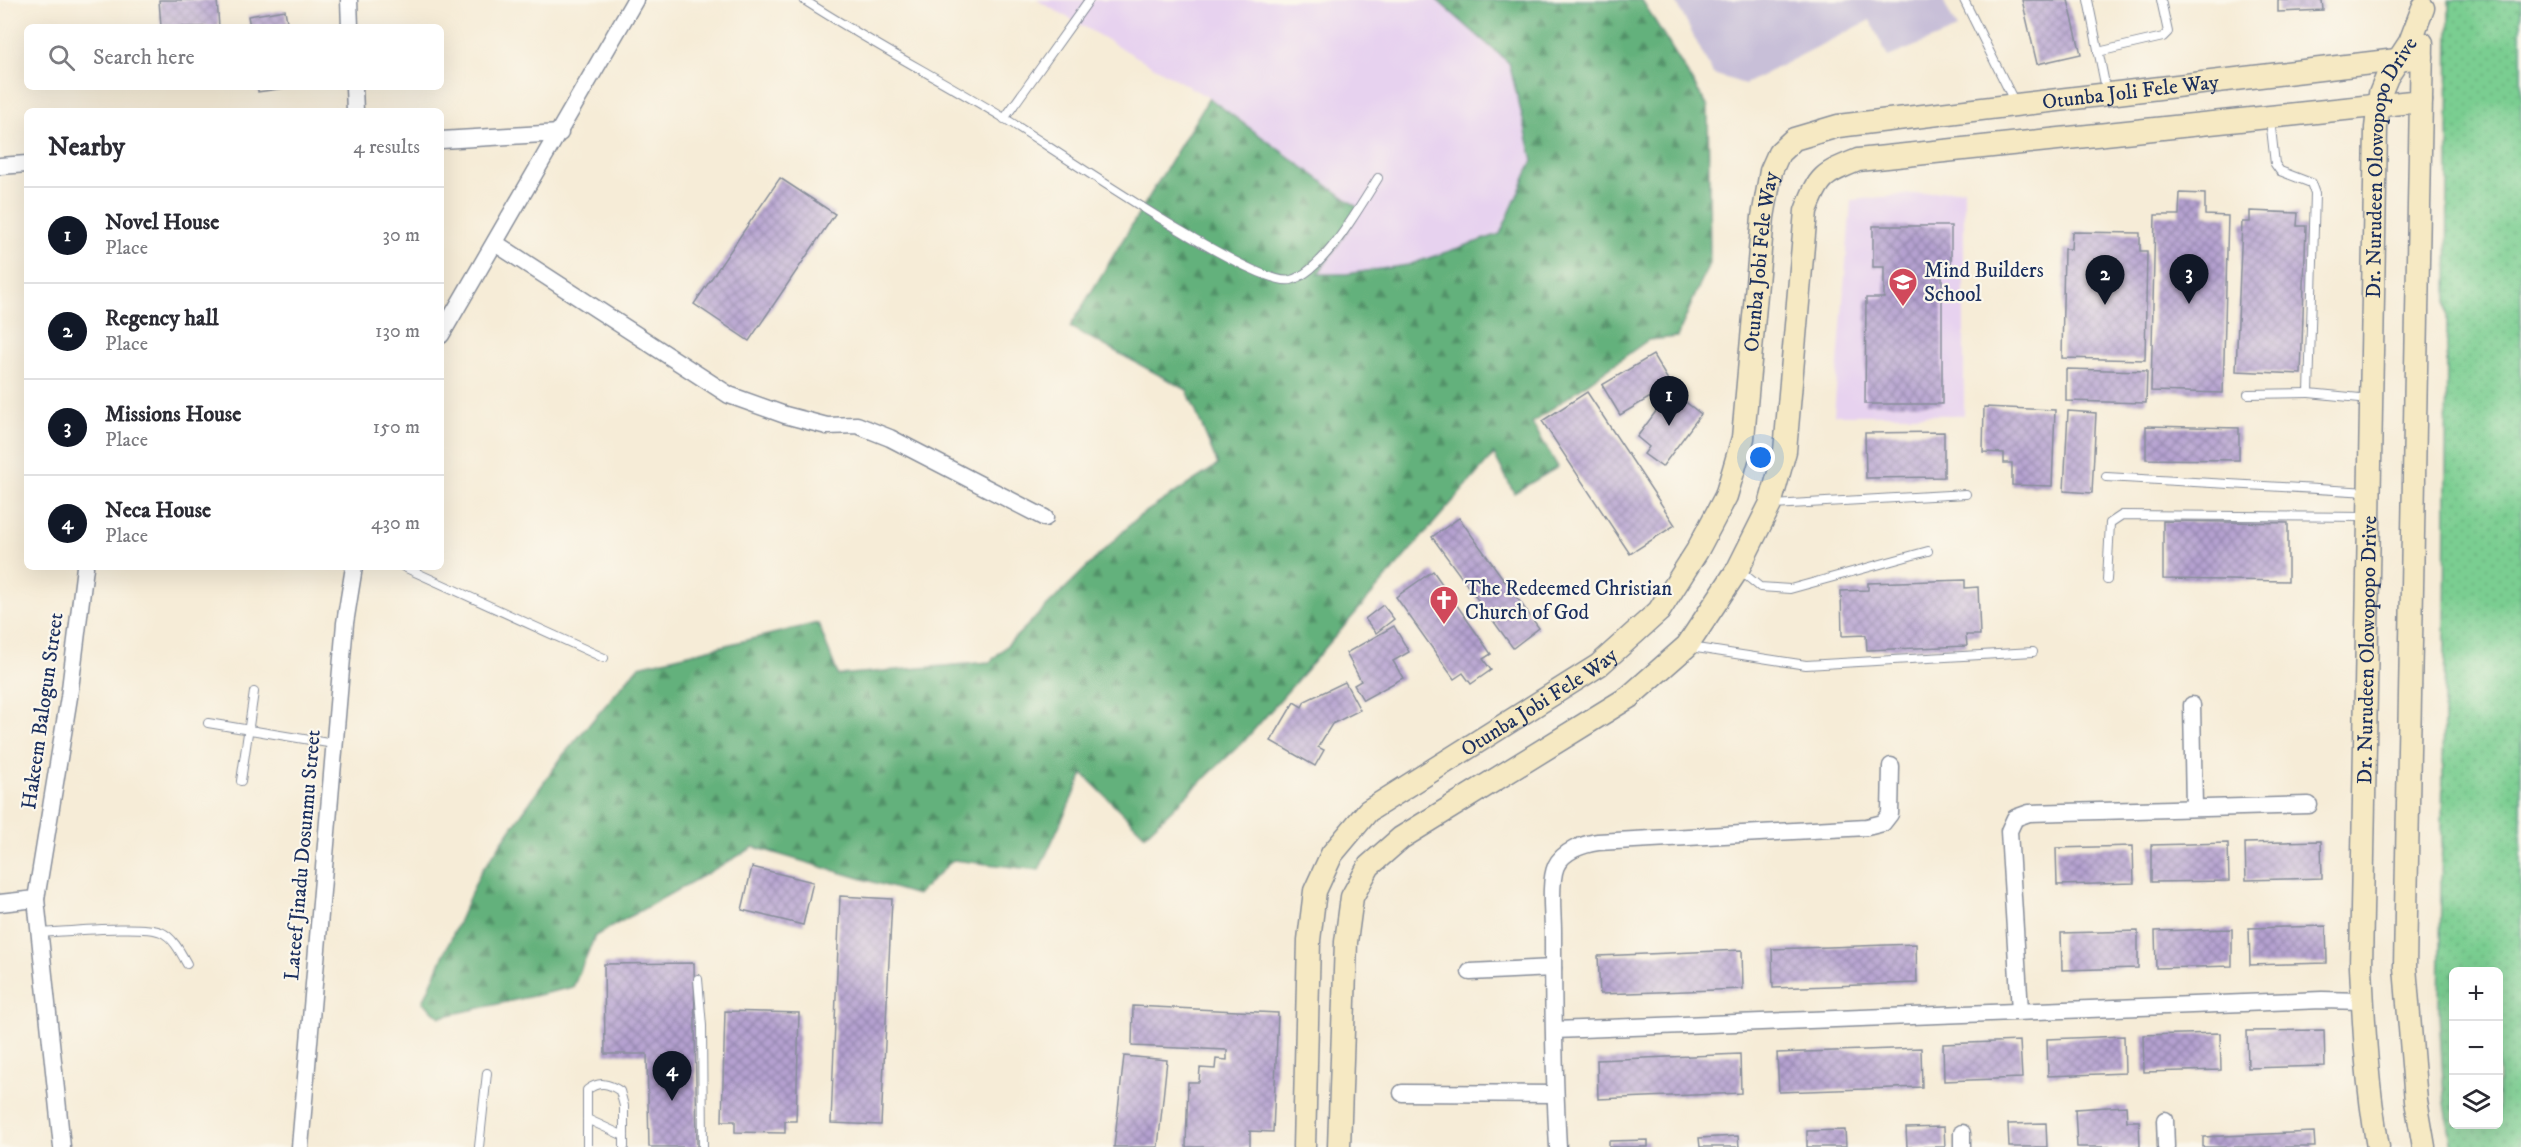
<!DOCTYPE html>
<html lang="en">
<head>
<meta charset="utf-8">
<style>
	body { margin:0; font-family:"IM FELL DW Pica",serif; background:#f2f2f3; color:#2b2b33 }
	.controls { position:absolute; right:18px; bottom:18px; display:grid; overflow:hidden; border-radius:9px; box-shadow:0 6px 24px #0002 }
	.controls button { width:54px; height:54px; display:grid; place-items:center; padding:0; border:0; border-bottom:2px solid #e1e1e2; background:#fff; color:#2b2b33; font:30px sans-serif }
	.you { position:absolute; left:1761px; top:458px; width:21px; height:21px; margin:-15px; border:4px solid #fff; border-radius:50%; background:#1a73e8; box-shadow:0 0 0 9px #1a73e833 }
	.badge { display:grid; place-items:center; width:39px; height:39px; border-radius:50%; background:#111827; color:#fff; font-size:20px; font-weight:700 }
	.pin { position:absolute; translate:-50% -50px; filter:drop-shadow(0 2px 3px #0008) }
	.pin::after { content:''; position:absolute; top:32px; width:21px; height:18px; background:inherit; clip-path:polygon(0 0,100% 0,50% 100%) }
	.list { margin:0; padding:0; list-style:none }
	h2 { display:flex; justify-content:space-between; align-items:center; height:78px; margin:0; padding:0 24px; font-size:26px }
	h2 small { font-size:20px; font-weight:400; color:#7c7c81 }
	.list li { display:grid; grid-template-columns:39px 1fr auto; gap:18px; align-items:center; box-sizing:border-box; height:96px; padding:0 24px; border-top:2px solid #e1e1e2 }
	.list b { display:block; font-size:22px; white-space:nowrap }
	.list p { margin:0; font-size:20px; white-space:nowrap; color:#7c7c81 }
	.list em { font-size:20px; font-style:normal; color:#7c7c81 }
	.icon { flex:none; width:33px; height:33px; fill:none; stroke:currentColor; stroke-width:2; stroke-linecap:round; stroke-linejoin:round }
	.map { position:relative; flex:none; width:2521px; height:1147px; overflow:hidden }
	.search { position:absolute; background:#fff; box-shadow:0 6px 24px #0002; left:24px; top:24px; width:420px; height:66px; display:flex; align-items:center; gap:15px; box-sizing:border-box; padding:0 21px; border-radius:9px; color:#7c7c81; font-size:22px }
	.panel { position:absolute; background:#fff; box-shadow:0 6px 24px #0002; left:24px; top:108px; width:420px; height:462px; border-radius:9px }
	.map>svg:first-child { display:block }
</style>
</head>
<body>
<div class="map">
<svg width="2521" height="1147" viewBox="0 0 2521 1147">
	<defs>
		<pattern id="grass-dots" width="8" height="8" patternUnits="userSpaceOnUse" patternTransform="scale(1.5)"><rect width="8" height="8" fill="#7ace91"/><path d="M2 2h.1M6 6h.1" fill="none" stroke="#69b17f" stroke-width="1.8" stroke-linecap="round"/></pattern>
		<pattern id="forest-firs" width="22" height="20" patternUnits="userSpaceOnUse" patternTransform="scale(1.5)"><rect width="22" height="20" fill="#63b17b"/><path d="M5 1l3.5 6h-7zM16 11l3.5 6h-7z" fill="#519068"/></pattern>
		<pattern id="building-cross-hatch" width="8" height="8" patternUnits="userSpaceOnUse" patternTransform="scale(1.5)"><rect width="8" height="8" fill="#b5a1d0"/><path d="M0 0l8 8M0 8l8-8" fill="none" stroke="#9284ac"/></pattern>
	</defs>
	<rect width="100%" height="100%" fill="#fbf7ec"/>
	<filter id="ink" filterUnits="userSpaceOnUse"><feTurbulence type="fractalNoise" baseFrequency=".0167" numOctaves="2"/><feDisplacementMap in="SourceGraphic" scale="12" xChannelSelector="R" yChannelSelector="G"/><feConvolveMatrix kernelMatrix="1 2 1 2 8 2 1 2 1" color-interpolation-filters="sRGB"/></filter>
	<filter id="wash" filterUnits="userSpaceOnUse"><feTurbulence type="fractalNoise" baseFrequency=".008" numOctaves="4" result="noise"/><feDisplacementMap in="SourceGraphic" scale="24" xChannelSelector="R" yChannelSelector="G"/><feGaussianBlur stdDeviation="1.35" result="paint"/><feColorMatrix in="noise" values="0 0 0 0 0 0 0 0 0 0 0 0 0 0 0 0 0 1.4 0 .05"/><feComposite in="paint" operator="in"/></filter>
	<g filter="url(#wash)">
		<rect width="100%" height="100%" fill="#f6ecd7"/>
		<g fill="#e7d2ef">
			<path d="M1037,0H1437L1509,63L1534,160L1500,234L1408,265L1346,274H1317L1361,210L1209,98Z"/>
			<path d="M1964,189V415H1834L1851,200Z"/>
		</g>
		<path fill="#c8bfd8" d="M1675,0H1943L1957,29L1888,57L1870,20L1745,84L1713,74Z"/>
		<path fill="url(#grass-dots)" stroke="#4a7e78" stroke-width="1.5" fill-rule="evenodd" d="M2449,0H2521V1147H2452L2444,1096L2439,1012L2445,645ZM2454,972H2498V1124H2454Z"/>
		<path fill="url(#forest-firs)" stroke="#3f706c" stroke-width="1.5" d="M1437,0H1642L1708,107L1710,261L1677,337L1648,340L1532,423L1558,467L1514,493L1494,454L1246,739L1145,835L1083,774L1039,870L953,860L917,895L754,847L595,936L573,987L440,1017L423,1002L480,873L564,754L639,666L818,623L838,675L990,662L1138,517L1218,465L1187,390L1070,327L1209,98L1361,210L1318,274H1346L1408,265L1500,234L1533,160L1509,63Z"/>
		<g id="blocks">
			<g fill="url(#building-cross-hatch)">
				<path d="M159,0H217L219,27H161Z"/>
				<path d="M2022,0H2068L2081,54L2037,64Z"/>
				<path d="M2278,0H2322L2323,10L2278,12Z"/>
				<path d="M285,10L288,27H250L248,16Z"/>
				<path d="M258,87H285V88L258,92Z"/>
				<path d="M780,178L835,214L749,341L694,304Z"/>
				<path d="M2180,193L2205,194V215L2228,216L2223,393L2151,391L2155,215H2179Z"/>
				<path d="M2250,211L2298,213L2297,226H2306L2301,374L2236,371L2242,222H2250Z"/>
				<path d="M1873,226H1951V265H1942V404H1865L1866,298H1884V267H1873Z"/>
				<path d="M2072,232L2140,233V251H2147L2145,360L2062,358L2064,249H2071Z"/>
				<path d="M1653,355L1671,385L1620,415L1602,385Z"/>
				<path d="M2066,369L2147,371L2146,403L2066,401Z"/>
				<path d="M1671,391L1701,414L1662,467L1644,454L1649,447L1637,437Z"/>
				<path d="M1587,392L1675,525L1630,554L1542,421Z"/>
				<path d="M1984,407L2055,410L2052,486L2012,485V463H2004V453L1983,452Z"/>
				<path d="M2068,411L2096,413L2092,493L2064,491Z"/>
				<path d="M2146,426L2239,428V460L2146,459Z"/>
				<path d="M1944,432V477L1866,478L1865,433Z"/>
				<path d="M1459,518L1539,628L1513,648L1432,537Z"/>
				<path d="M2163,521L2288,523V581L2163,579Z"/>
				<path d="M1433,571L1491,654L1483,659L1491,670L1471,684L1463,673L1454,679L1396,597Z"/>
				<path d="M1965,580V588L1978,587L1980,635H1966L1967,646L1867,650L1866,635L1842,636L1841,591L1868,590V583Z"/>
				<path d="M1383,605L1394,619L1376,633L1365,619Z"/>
				<path d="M1394,626L1409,652L1393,661L1403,678L1363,700L1354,685L1361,681L1346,653Z"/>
				<path d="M1345,682L1360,710L1332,724L1318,747L1324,750L1315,766L1271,741L1294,702L1302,707L1305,701Z"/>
				<path d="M2321,841L2322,878L2246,880L2245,843Z"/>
				<path d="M2228,843L2229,881L2151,882V845Z"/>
				<path d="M2133,846L2134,883L2057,885L2056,848Z"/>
				<path d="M752,867L813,882L803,925L742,910Z"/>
				<path d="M840,896L892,899L881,1125L831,1123Z"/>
				<path d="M2326,926L2327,963L2250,965L2249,928Z"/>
				<path d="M2232,929V966L2156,968L2155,931Z"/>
				<path d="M2138,931V968L2062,970L2061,933Z"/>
				<path d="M1916,944L1917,983L1773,988L1772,949Z"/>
				<path d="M1742,950L1743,989L1600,994L1598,956Z"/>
				<path d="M694,963L697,1147H649L647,1054H605L604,964Z"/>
				<path d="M1133,1006L1278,1013L1273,1132L1250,1131V1147H1186L1188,1082H1199L1200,1068L1215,1069L1216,1059L1227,1060V1050L1132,1046Z"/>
				<path d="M725,1011L799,1013L796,1121H785V1133L735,1132V1121H722Z"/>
				<path d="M2324,1030L2325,1066L2248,1068L2247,1031Z"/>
				<path d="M2220,1033L2221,1070L2144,1072L2143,1035Z"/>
				<path d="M2124,1036L2125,1073L2048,1076L2047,1039Z"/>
				<path d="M2020,1041L2022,1078L1944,1081L1943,1044Z"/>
				<path d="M1921,1048L1922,1087L1779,1092L1777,1053Z"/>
				<path d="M1740,1054L1741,1093L1598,1099L1597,1060Z"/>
				<path d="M1124,1056L1167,1060L1158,1147H1114Z"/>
				<path d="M2126,1106L2127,1121H2139L2140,1147H2077L2075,1109Z"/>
				<path d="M2046,1123L2047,1147H2009L2008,1124Z"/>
				<path d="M1944,1127L1945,1147H1907L1906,1128Z"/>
				<path d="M1845,1130L1846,1147H1807V1131Z"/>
				<path d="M2314,1132L2315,1147H2203V1137Z"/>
				<path d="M1738,1136L1739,1147H1700L1699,1138Z"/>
				<path d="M1648,1140V1147H1609V1141Z"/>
			</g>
		</g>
	</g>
	<g filter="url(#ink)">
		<use href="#blocks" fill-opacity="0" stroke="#888e9a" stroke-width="1.5"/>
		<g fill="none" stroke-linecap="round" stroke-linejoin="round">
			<g stroke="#888e9a" stroke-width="10">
				<g id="lane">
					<path d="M804,0C869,42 938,78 1004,118C1047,144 1255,289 1291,280C1324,271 1360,206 1378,178"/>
					<path d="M1964,0L2016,105"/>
					<path d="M2088,0L2107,94"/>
					<path d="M2098,52L2163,37L2168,32L2161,0"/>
					<path d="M1004,119L1089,0"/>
					<path d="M2270,119L2275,164L2280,171L2311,183L2315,194L2309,393L2370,399"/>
					<path d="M2248,394L2309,393"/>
					<path d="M2106,477L2369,492"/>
					<path d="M1773,505L1966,494"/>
					<path d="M404,567L604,658"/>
					<path d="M1738,569L1760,587L1790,589L1928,551"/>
					<path d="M2107,580L2110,523L2122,515L2368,517"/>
					<path d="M1690,647L1806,665L2033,652"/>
					<path d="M208,723L334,744"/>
					<path d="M241,781L254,692"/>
					<path d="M39,933C64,932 142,924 161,932C173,937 181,953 187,964"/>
					<path d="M698,979L702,1026L703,1147"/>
					<path d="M587,1119L624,1136"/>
					<path d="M479,1147L487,1073"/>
					<path d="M587,1147V1090C599,1081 608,1083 620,1091L624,1106V1147"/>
				</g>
			</g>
			<g stroke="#888e9a" stroke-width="19">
				<g id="street">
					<path d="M349,0L350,27"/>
					<path d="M354,87L355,111"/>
					<path d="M441,140L560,133"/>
					<path d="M0,166L27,164"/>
					<path d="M495,243L729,395L785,415L827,426L857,425L890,438L1045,518"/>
					<path d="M441,335L635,0"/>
					<path d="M2192,705L2194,807"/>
					<path d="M0,903L36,899"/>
					<path d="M1470,972L1553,968"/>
					<path d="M2020,1011L2009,831L2015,818L2029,813L2309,805"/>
					<path d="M1555,1030L2322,1000L2362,1001"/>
					<path d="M1402,1093L1555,1094"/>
					<path d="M2165,1120L2166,1147"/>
					<path d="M1962,1133V1147"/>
					<path d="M62,1147L36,899L69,697L85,567"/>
					<path d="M300,1147L345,623L354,567"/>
					<path d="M1558,1147C1554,1075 1553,1003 1553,931C1553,914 1549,882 1556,866C1563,851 1583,844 1598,842L1867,827L1883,823L1890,814L1891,766"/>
				</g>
			</g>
			<g stroke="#888e9a" stroke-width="25">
				<g id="secondary">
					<path d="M2422,43L2405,967L2416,1101L2424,1147"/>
					<path id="s1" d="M1304,1147L1309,940L1315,891L1332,854L1368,811L1599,665L1659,611L1697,551L1726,496L1743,438L1763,217L1771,171L1779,153L1794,139L1838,126L2422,57"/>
					<path d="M1339,1147L1346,942L1352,897L1369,866L1401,838L1629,697L1687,646L1738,569L1770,505L1785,451L1806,211C1819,176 1823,174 1858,160L2421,101"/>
					<path id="s2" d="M2378,1147C2367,1087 2364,1028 2361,967L2376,128L2380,94L2387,77L2410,42L2423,8"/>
				</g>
			</g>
			<use href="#lane" stroke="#fff" stroke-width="8"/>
			<use href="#street" stroke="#fff" stroke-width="16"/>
			<use href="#secondary" stroke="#f6e9c3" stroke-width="22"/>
		</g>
	</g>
	<defs>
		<g id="school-pin" transform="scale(1.5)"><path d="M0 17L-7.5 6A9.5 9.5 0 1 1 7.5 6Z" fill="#d1495b" stroke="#fbf7ec"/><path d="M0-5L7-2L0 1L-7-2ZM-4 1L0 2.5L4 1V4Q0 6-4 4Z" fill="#fff"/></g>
		<g id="church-pin" transform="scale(1.5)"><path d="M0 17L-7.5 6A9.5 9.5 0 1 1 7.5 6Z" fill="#d1495b" stroke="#fbf7ec"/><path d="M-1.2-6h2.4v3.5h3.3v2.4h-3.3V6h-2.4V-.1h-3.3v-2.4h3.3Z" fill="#fff"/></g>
	</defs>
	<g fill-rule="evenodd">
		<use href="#school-pin" x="1903" y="282"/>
		<use href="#church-pin" x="1444" y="600"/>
	</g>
	<g text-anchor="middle" stroke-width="4.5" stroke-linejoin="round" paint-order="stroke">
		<g font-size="21" fill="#1b2f5e" stroke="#fbf7ec">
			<text dy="7" stroke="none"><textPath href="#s1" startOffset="1550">Otunba Joli Fele Way</textPath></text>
			<text dy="7" stroke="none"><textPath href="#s2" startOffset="984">Dr. Nurudeen Olowopopo Drive</textPath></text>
			<text dy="7" stroke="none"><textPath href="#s1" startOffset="1078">Otunba Jobi Fele Way</textPath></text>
			<text dy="7" stroke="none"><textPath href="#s2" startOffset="498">Dr. Nurudeen Olowopopo Drive</textPath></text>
			<text dy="7" stroke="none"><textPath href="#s1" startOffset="556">Otunba Jobi Fele Way</textPath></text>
			<text transform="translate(42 711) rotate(-82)" y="7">Hakeem Balogun Street</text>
			<text transform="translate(302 855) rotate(-85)" y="7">Lateef Jinadu Dosunmu Street</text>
		</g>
		<g font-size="21" fill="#1b2f5e" stroke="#fbf7ec" text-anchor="start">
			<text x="1924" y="277">Mind Builders<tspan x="1924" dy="24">School</tspan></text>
			<text x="1465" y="595">The Redeemed Christian<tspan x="1465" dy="24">Church of God</tspan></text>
		</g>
	</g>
</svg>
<div class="controls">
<button>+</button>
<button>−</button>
<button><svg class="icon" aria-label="layers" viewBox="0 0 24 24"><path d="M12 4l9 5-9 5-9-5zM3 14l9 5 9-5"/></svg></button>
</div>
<div class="you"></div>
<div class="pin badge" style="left:1669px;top:426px">1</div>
<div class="pin badge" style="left:2105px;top:305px">2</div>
<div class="pin badge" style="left:2189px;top:304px">3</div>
<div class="pin badge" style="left:672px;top:1101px">4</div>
<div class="search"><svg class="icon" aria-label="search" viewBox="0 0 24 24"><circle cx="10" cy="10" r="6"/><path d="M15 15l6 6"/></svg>Search here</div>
<section class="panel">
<h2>Nearby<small>4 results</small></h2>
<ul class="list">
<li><span class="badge">1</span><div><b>Novel House</b><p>Place</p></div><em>30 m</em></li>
<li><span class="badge">2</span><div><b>Regency hall</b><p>Place</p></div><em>130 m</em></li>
<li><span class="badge">3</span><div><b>Missions House</b><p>Place</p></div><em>150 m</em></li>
<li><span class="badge">4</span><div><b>Neca House</b><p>Place</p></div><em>430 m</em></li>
</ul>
</section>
</div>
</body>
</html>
